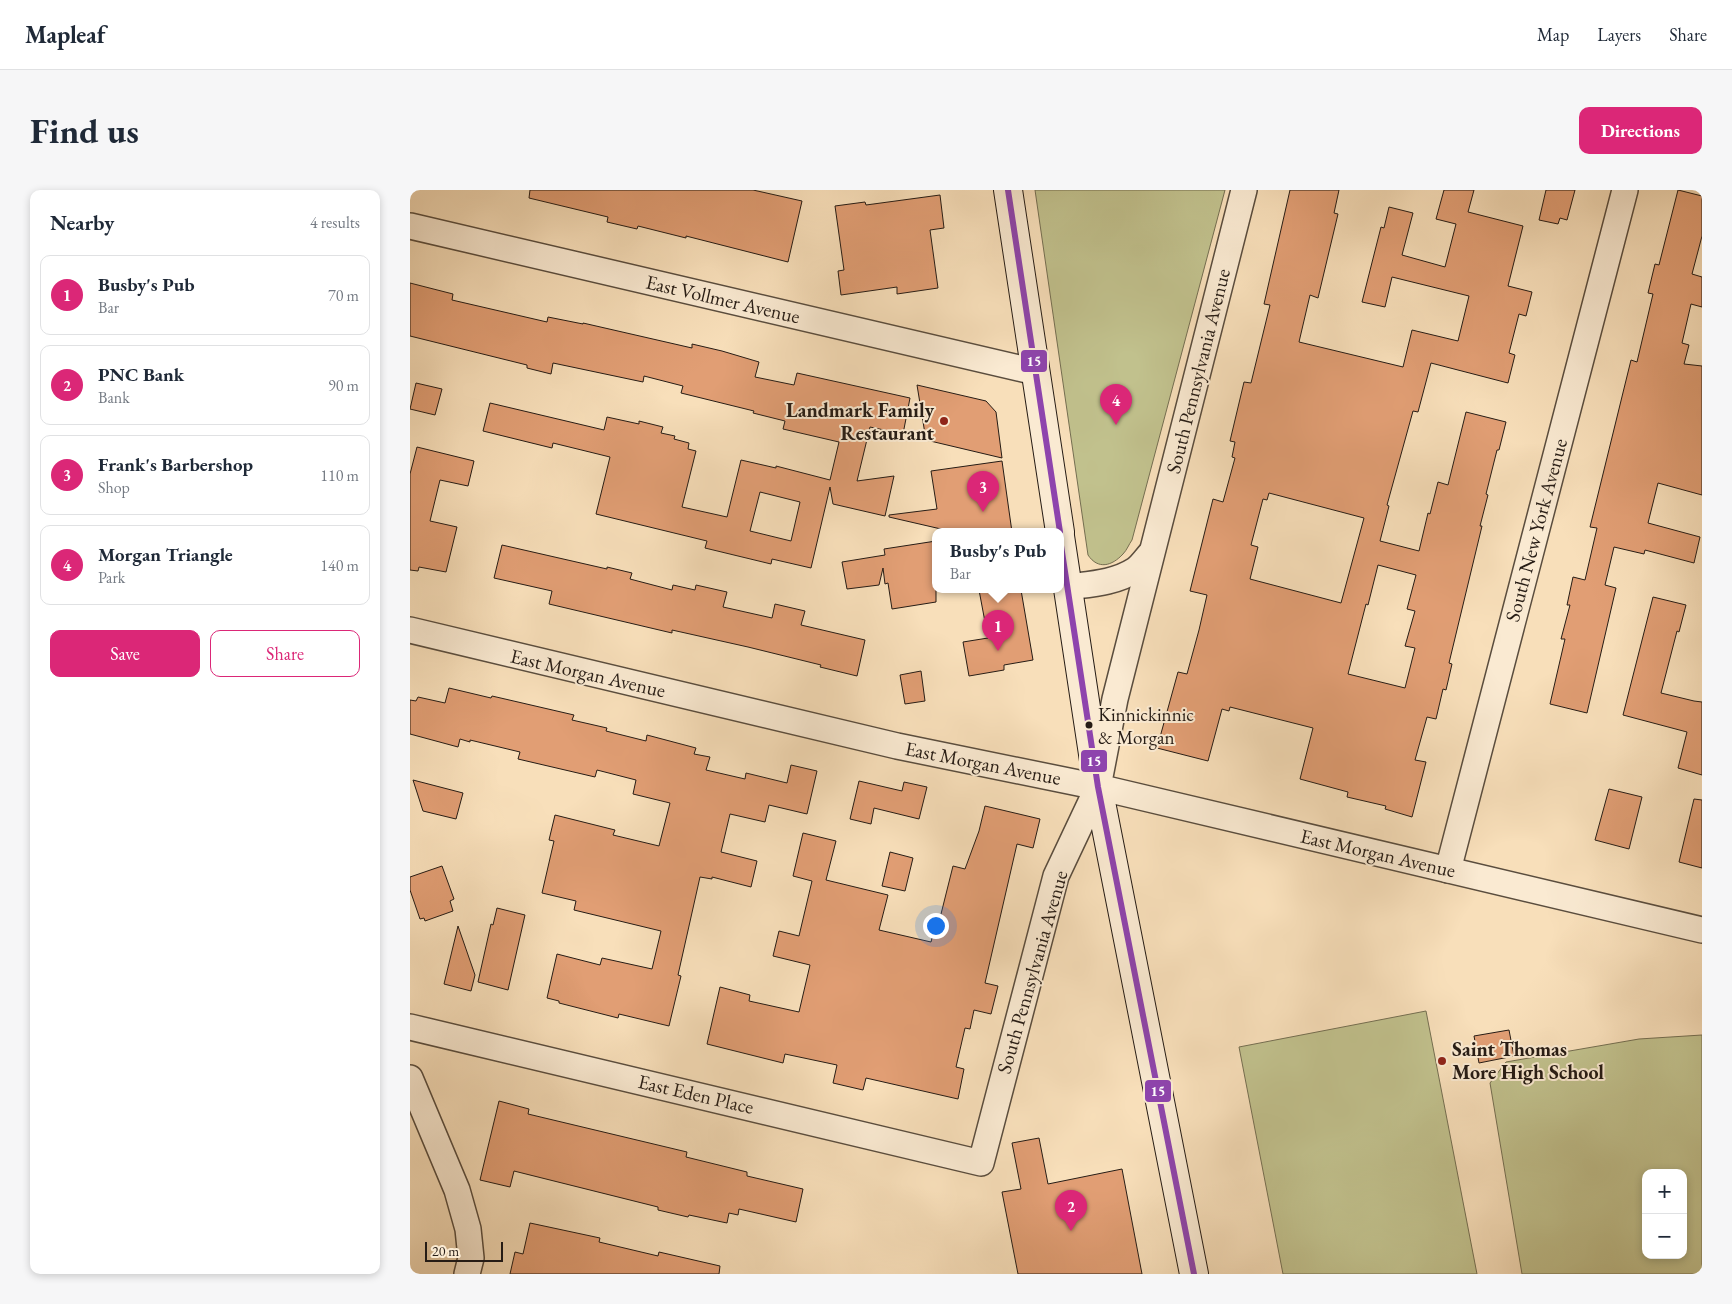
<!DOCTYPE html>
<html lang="en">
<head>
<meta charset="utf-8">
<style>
	body { margin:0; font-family:"EB Garamond",serif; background:#f6f6f7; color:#1f2937 }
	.controls { position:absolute; right:15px; bottom:15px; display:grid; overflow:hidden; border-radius:10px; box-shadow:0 2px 8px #0003 }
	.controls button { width:45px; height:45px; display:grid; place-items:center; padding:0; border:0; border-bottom:1px solid #e0e1e3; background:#fff; color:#1f2937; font:25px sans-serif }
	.scale { position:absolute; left:15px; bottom:12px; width:78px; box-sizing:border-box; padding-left:5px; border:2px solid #261c15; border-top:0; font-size:14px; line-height:18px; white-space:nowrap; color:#261c15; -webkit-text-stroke:4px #faead2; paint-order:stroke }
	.you { position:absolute; left:525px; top:735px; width:18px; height:18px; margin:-12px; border:4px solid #fff; border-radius:50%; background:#1a73e8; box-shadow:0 0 0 8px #1a73e833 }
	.badge { display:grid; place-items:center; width:32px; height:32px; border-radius:50%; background:#db2777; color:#fff; font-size:16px; font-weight:700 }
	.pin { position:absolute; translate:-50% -41px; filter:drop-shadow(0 1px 2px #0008) }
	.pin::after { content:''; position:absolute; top:26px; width:18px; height:15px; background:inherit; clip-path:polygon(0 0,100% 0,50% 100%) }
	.popup { position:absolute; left:522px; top:338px; width:132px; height:65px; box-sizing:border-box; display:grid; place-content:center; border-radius:10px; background:#fff; filter:drop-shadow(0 1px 4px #0005); font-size:16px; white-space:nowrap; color:#747a83 }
	.popup b { font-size:19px; color:#1f2937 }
	.popup::after { content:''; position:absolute; left:50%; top:100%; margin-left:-10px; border:10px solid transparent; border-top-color:#fff }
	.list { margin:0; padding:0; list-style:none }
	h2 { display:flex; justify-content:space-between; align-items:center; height:65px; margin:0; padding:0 20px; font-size:21px }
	h2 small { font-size:16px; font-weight:400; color:#747a83 }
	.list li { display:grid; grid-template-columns:32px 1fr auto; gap:15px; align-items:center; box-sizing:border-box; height:80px; margin:0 10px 10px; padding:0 10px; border:1px solid #e0e1e3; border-radius:10px }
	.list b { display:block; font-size:19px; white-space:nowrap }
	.list p { margin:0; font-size:16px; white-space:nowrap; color:#747a83 }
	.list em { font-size:16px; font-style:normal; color:#747a83 }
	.actions { display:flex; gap:10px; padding:15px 20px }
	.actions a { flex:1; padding:11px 0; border:1px solid #db2777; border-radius:10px; text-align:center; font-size:18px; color:#db2777 }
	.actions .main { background:#db2777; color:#fff }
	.map { position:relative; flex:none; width:1292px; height:1084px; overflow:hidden; border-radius:10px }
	header { display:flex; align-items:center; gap:30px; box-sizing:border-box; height:70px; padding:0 25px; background:#fff; border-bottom:1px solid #e0e1e3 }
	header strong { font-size:24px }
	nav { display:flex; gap:28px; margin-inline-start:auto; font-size:18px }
	.intro { display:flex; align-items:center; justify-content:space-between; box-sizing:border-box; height:120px; padding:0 30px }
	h1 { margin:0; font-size:35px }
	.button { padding:12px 22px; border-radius:10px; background:#db2777; color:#fff; font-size:18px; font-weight:700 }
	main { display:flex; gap:30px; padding:0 30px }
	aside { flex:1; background:#fff; border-radius:10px; box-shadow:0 2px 8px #0003 }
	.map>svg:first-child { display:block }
</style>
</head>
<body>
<header>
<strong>Mapleaf</strong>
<nav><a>Map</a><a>Layers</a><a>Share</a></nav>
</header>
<div class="intro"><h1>Find us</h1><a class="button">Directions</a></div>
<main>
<aside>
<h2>Nearby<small>4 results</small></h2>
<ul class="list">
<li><span class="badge">1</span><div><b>Busby's Pub</b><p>Bar</p></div><em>70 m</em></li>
<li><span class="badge">2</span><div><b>PNC Bank</b><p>Bank</p></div><em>90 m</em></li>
<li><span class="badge">3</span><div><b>Frank's Barbershop</b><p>Shop</p></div><em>110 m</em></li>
<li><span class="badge">4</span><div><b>Morgan Triangle</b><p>Park</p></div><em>140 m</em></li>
</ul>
<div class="actions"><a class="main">Save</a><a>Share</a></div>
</aside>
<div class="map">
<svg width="1292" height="1084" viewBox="0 0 1292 1084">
	<rect width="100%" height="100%" fill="#f8dfba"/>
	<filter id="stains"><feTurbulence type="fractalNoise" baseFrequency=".004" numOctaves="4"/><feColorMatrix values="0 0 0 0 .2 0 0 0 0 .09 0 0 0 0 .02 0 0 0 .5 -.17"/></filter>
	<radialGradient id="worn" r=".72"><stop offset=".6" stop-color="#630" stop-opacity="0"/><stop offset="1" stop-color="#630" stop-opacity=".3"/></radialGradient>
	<g fill="#c1c18d" stroke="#746e51" fill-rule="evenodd">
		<path d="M625,0H815L722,350C719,354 717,360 713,364C702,376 688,380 678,365Z"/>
		<path d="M1016,821L1067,1084H873L829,857Z"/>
		<path d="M1292,845V1084H1112L1080,893L1096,872L1229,849ZM1236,983H1273V1065H1236Z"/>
	</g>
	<g fill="#e19e74" stroke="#261c15" fill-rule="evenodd">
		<path d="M120,0H343L392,11L378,72L276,46V48L228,36L227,39L197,32L198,27L119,8Z"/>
		<path d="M880,0H929L924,23L928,24L908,108L900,105L889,152L993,177L1002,140L1048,151L1059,106L982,87L975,117L952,112L971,37L974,38L979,17L1003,23L992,65L1035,77L1046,34L1026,29L1034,0H1064L1058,22L1113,36L1098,96L1122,102L1116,126L1109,124L1099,163L1105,165L1098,193L1021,173L1008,222L1003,221L977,315L979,316L970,351L1009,361L1018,323L1020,324L1028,292L1038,295L1056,222L1096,232L1089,260H1087L1076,304L1078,305L1070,336H1072L1039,473L1042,474L1036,500L1033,499L1026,529L1017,527L1005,570L1016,572L1002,627L975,619L976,616L937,607L938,602L890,589L903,538L820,517L819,521L812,519L798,571L747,558L768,482L777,484L789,440L797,405L780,401L803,309L813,312L825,268L822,267L825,252L820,251L834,192L841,193L860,115L854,114ZM859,303L954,328L931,413L840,389L848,357L841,355L853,309L857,310ZM968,375L1006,385L997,419L1005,421L995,456L1005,458L995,498L938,484L956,414L958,415Z"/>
		<path d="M1136,0H1165L1157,30L1150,28L1148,34L1129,30Z"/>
		<path d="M1268,0L1292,6V46L1282,84L1292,87V117L1281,114L1272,153L1279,155L1274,174L1292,176V305L1248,293L1238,333L1290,347L1284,373L1235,360L1234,364L1204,357L1195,395L1206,398L1177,523L1140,514L1155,449H1151L1160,415H1157L1163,387L1175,390L1187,338L1180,337L1221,170L1227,172L1243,104L1238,103L1245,74L1249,75Z"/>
		<path d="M530,5L534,38L520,40L528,98L487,104V97L431,105L428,81L434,80L425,16L455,12L456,15Z"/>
		<path d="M0,93L43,104L42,110L137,132L138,127L173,134V133L282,158V154L312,161L349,172L345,187L384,195L387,183L500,208L493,244L460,237L447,291L484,286L475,326L423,314L420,297L401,378L362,369L361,374L295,358L297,351L186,324L200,267L143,253L142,258L73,241L80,213L194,240L197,227L229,234V231L253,237L251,243L265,246L264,249L279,253L278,259L286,261L272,317L317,327L331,270L366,278V276L420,290L429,252L373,239L375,231L343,223L344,221L271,203L273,196L234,186L233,192L143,173L141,184L117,178V175L0,146ZM350,302L390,312L381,351L340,341Z"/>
		<path d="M6,193L32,199L25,225L0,219Z"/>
		<path d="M507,195L576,211L586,222L592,268L516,250Z"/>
		<path d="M7,257L64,271L58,296L30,290L20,331L47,337L36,382L9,377L8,381L0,380V284Z"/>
		<path d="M592,271L602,342H544L479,327V325L527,319L521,281Z"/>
		<path d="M526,351V412L482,419L478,393L475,394L473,378L469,395L437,399L432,372L475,365L474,359Z"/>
		<path d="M92,355L197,379V377L222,383L220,389L262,400L263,395L285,400L286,395L317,402L313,417L362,428L365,414L395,421L391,435L455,450L447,486L410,477L411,475L338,457L262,440V443L139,414L142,401L84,388Z"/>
		<path d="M569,400H611L623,470L594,475V480L559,486L553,452L578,448Z"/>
		<path d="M1243,407L1276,415L1269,442L1267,441L1251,503L1284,511L1292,512V585L1268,578L1277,542L1213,525Z"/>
		<path d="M511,481L515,511L495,514L490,485Z"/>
		<path d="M39,498L81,508L82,506L164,525L162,530L197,538L196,541L236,551L237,545L286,558L284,564L300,567L296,580L335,589L336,583L377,593L381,575L407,581L397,624L359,615L355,632L320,624L311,662L347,671L341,697L302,687V689L290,687L268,785L271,786L259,836L209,824L208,828L149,813V811L137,808L147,764L190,775L192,768L242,779L251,741L164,720L166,711L132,703L144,651L139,650L145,625L205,640L203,645L249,656L260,613L223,604L226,590L187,580L185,587L108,569L110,562L60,550V552L50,549L48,557L0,544V510L6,511L8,507L35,513Z"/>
		<path d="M3,590L53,603L46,629L13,621Z"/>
		<path d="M449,591L492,601L494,592L517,597L509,629L464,618L461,634L440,629Z"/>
		<path d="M1199,599L1232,607L1219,659L1185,650Z"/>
		<path d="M1284,609L1292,610V678L1269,672Z"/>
		<path d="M575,616L630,629L623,658L607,654L575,793L588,796L581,824L564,820L560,839L555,838L546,877L554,879L548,909L456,888L453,900L423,893L427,875L375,864L373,873L297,854L310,797L340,805L339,811L389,822L400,775L363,766L369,741L389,746L402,691L383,686L393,643L426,651L416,690L478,705L469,740L521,752L526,732H529L543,676L555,679L569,641Z"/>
		<path d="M480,662L503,668L495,701L472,696Z"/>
		<path d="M32,676L44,709L40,711L43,721L15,731L14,728L10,729L0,700V687Z"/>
		<path d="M87,718L115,725L98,800L68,792L81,734L83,735Z"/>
		<path d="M48,736L65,785L61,801L34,794Z"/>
		<path d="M1099,840L1104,866L1069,873L1064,846Z"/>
		<path d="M89,911L119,919L118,924L277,962L276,967L337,982V986L393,999L386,1032L329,1019L328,1025L319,1023L317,1033L279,1025L278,1027L248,1020V1017L104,981L100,997L70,990Z"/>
		<path d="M629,948L638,994L712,979L732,1084H608L592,1002L611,999L602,953Z"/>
		<path d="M120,1033L190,1048L189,1052L248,1066L249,1062L310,1076L309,1084H100L105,1062L113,1064Z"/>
	</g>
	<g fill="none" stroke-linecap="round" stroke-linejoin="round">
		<g stroke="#5a4d3e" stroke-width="28">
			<g id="minor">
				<path d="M0,36L626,182"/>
				<path d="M658,397C680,394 705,393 725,380C731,376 736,368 741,363"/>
				<path d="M0,440L487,556L688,597L1292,740"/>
				<path d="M1038,680L1215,0"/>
				<path d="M0,837L571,973L646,686L688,597L705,509L834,0"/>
				<path d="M0,888L47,1000L58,1039L61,1068L57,1084"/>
			</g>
		</g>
		<g stroke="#261c15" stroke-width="30">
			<g id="secondary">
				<path d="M598,0L650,342"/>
				<path d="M650,346L688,597L784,1084"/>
			</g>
		</g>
		<use href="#minor" stroke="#faead2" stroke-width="25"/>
		<use href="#secondary" stroke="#faead2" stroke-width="28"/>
		<g stroke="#faead2" stroke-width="10">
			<g id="bus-1">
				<path d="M598,0L650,342"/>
				<path d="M650,349L688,597L784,1084"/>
			</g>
		</g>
		<use href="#bus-1" stroke="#8e44ad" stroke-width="6"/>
	</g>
	<g fill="#8f2418" stroke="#faead2" stroke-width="2">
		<circle cx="534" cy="231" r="5"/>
		<circle cx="1032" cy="871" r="5"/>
	</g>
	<circle fill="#261c15" stroke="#faead2" stroke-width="2" cx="679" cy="535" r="4.5"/>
	<g text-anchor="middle" stroke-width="4" stroke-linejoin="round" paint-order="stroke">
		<g font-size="19" fill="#261c15" stroke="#faead2" text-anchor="start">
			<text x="688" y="531">Kinnickinnic<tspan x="688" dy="23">&amp; Morgan</tspan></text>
		</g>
		<g font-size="20" fill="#261c15" stroke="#faead2">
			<text transform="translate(313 109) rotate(13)" y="7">East Vollmer Avenue</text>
			<text transform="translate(788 181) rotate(-76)" y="7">South Pennsylvania Avenue</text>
			<text transform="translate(1126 340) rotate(-75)" y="7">South New York Avenue</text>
			<text transform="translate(178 483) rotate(13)" y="7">East Morgan Avenue</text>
			<text transform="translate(573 573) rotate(11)" y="7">East Morgan Avenue</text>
			<text transform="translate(968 663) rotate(13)" y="7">East Morgan Avenue</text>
			<text transform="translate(622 782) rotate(-74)" y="7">South Pennsylvania Avenue</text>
			<text transform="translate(286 904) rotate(13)" y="7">East Eden Place</text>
		</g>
		<g font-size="20" font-weight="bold" fill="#261c15" stroke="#faead2" text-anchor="end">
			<text x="524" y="227">Landmark Family<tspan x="524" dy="23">Restaurant</tspan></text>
			<text x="1042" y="866" text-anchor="start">Saint Thomas<tspan x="1042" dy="23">More High School</tspan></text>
		</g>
	</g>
	<g stroke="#faead2" stroke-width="2">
		<rect x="610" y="159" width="28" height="24" rx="5" fill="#8e44ad"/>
		<rect x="670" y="559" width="28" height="24" rx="5" fill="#8e44ad"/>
		<rect x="734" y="889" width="28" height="24" rx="5" fill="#8e44ad"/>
	</g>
	<g font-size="14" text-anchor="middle" font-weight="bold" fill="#fff">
		<text x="624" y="176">15</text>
		<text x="684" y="576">15</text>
		<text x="748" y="906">15</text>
	</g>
	<rect width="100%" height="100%" filter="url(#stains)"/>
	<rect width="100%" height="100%" fill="url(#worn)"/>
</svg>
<div class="controls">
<button>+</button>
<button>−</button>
</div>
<div class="scale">20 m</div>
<div class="you"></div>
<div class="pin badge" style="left:588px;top:461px">1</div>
<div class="popup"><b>Busby's Pub</b>Bar</div>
<div class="pin badge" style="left:661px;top:1041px">2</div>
<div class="pin badge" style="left:573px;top:322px">3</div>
<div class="pin badge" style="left:706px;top:235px">4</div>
</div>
</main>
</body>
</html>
